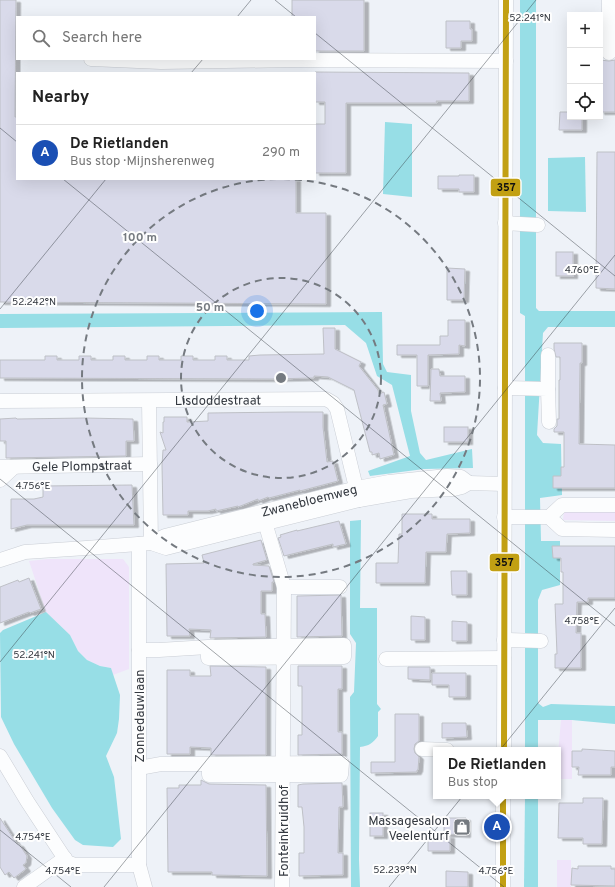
<!DOCTYPE html>
<html lang="en">
<head>
<meta charset="utf-8">
<style>
	body { margin:0; font-family:Overpass,sans-serif; background:#f6f6f6; color:#222 }
	.controls { position:absolute; right:12px; top:12px; display:grid; overflow:hidden; border-radius:0px; box-shadow:0 4px 16px #0002 }
	.controls button { width:36px; height:36px; display:grid; place-items:center; padding:0; border:0; border-bottom:1px solid #e0e0e0; background:#fff; color:#222; font:20px sans-serif }
	.you { position:absolute; left:257px; top:311px; width:14px; height:14px; margin:-10px; border:3px solid #fff; border-radius:50%; background:#1a73e8; box-shadow:0 0 0 6px #1a73e833 }
	.badge { display:grid; place-items:center; width:26px; height:26px; border-radius:50%; background:#d93025; color:#fff; font-size:13px; font-weight:700 }
	.pin { position:absolute; translate:-50% -50%; border:2px solid #fff; box-shadow:0 1px 4px #0006 }
	.popup { position:absolute; left:433px; top:747px; width:128px; height:52px; box-sizing:border-box; display:grid; place-content:center; border-radius:0px; background:#fff; filter:drop-shadow(0 1px 3px #0005); font-size:13px; white-space:nowrap; color:#767676 }
	.popup b { font-size:15px; color:#222 }
	.popup::after { content:''; position:absolute; left:50%; top:100%; margin-left:-8px; border:8px solid transparent; border-top-color:#fff }
	.list { margin:0; padding:0; list-style:none }
	h2 { display:flex; justify-content:space-between; align-items:center; height:52px; margin:0; padding:0 16px; font-size:17px }
	h2 small { font-size:13px; font-weight:400; color:#767676 }
	.list li { display:grid; grid-template-columns:26px 1fr auto; gap:12px; align-items:center; box-sizing:border-box; height:56px; padding:0 16px; border-top:1px solid #e0e0e0 }
	.list b { display:block; font-size:15px; white-space:nowrap }
	.list p { margin:0; font-size:13px; white-space:nowrap; color:#767676 }
	.list em { font-size:13px; font-style:normal; color:#767676 }
	.icon { flex:none; width:22px; height:22px; fill:none; stroke:currentColor; stroke-width:2; stroke-linecap:round; stroke-linejoin:round }
	.map { position:relative; flex:none; width:615px; height:887px; overflow:hidden }
	.search { position:absolute; background:#fff; box-shadow:0 4px 16px #0002; left:16px; top:16px; width:300px; height:44px; display:flex; align-items:center; gap:10px; box-sizing:border-box; padding:0 14px; border-radius:0px; color:#767676; font-size:15px }
	.panel { position:absolute; background:#fff; box-shadow:0 4px 16px #0002; left:16px; top:72px; width:300px; height:108px; border-radius:0px }
	.map>svg:first-child { display:block }
</style>
</head>
<body>
<div class="map">
<svg width="615" height="887" viewBox="0 0 615 887">
	<defs>
		<filter id="shadow"><feDropShadow dx="4.5" dy="2.5" stdDeviation="0" flood-color="#0004"/></filter>
	</defs>
	<rect width="100%" height="100%" fill="#eef2f8"/>
	<g fill="#efe4fa">
		<path d="M564,510L615,511V521L563,520Z"/>
		<path d="M48,559H123L129,567V669L113,675L111,668L100,666L87,660L78,651L70,635L46,612L29,561Z"/>
		<path d="M561,720H572V779H558V754Z"/>
		<rect x="557" y="860" width="14" height="27"/>
	</g>
	<g fill="#97dee6">
		<path d="M520,0H536V308L539,311H615V327H548L543,333L537,435L543,443L561,444L562,495L540,498L541,541H560V585L542,590L538,600V703L543,707L551,704L615,706V724L572,720H538V750H525V316L520,313Z"/>
		<path d="M385,122L412,124V197L383,194Z"/>
		<path d="M585,157L586,212L548,211V158Z"/>
		<path d="M382,312L383,364L387,372L411,375V411L420,453L426,460L472,449L473,468L424,469L370,476L368,471L410,456L392,385L377,376L366,343L345,325L0,328V314Z"/>
		<path d="M361,520L360,608H377V704L381,709L378,712V736C373,743 369,746 360,747L359,860L360,887H351L350,697L354,692L356,643L350,634V521Z"/>
		<path d="M46,612L70,635L78,651L87,660L100,666L111,668L120,695L119,719L117,733L106,756L114,777L121,839L113,847L83,845L75,840L52,808L14,744L1,717L0,633L3,630Z"/>
		<path d="M525,796H538V887H524Z"/>
	</g>
	<g fill="#d9daea" stroke="#bec0c6" filter="url(#shadow)">
		<path d="M0,0H16L15,117H17V179H296V213H326V304L0,302Z"/>
		<path d="M292,0H364V51H315V17H292Z"/>
		<path d="M446,21H470V29H472V41H461V48H446Z"/>
		<path d="M600,60L609,61L615,60V112H600Z"/>
		<path d="M315,72L469,73V101H436L437,103H346V173H315V124H325V102H315Z"/>
		<path d="M560,112H570V117H582V130H559Z"/>
		<path d="M597,152H615V289L596,288Z"/>
		<path d="M459,175H474V192H459V189H438V176H459Z"/>
		<rect x="556" y="252" width="17" height="24"/>
		<path d="M447,268L465,269L464,300H447Z"/>
		<path d="M448,320H465V346L459,345V354L428,355V386H417V355H397V345H440V336H448Z"/>
		<path d="M323,328H335V349L361,362L359,366L378,390L379,394L384,392L387,404L383,405L394,455L380,459L379,453L372,455V452H370L354,390L328,377L314,376V378L272,379L0,378V360H45V356H57V360H79V356H91V360H113V356H125V360H147V356H159V360H181V356H193V360H215V356H227V360H249V356L260,355L324,354Z"/>
		<path d="M554,343H582V363H580L579,444L615,445V488H553V476H561V467H564V432H554V429L557,426V419H559V380H560V357H556L554,349Z"/>
		<path d="M431,369H439L440,376H465V392L440,393L441,401H430Z"/>
		<path d="M290,412H323V427L327,462L333,461L338,481L300,491V490L269,498L268,497L258,501V499L238,507V506L216,511V509L208,511H188V515H163L162,465L163,450H166L160,432L163,433V422H164V417H187V422L208,421V413Z"/>
		<path d="M16,418L17,419L85,418L133,419L134,441H126V456L6,458V441H0V419Z"/>
		<rect x="444" y="427" width="24" height="15"/>
		<path d="M132,485L134,525H27L11,529V499H34L43,497V486Z"/>
		<path d="M402,514H432V519H470V533L447,534L446,552H426L425,583H376V563H398L399,534H402Z"/>
		<path d="M339,521L346,544L333,547V544L284,556L278,538L281,537L280,535L297,530V531Z"/>
		<path d="M261,540L267,560L253,564V565L269,566L274,582H272V591H261V614H265L266,637L210,638L211,630L189,629L190,636H167L166,564L204,563L202,555Z"/>
		<path d="M552,546H615V598H588V602H577L576,633H581V668H555V654H557L555,604H563V572H561V558H553Z"/>
		<path d="M451,571H467V595H452Z"/>
		<path d="M29,578L41,609L30,613L29,612L0,623V587L18,580L19,582Z"/>
		<path d="M341,595L342,636L297,637V596Z"/>
		<path d="M411,616L425,617V640H411Z"/>
		<path d="M452,621L467,622V641H452Z"/>
		<path d="M210,666L266,667V755H211V748L190,747V754H167V670H190V676H211Z"/>
		<path d="M298,666H342V689H338V732H342V754L298,755V735H302V686H298Z"/>
		<path d="M408,667H430V680L408,679Z"/>
		<path d="M432,673H466V697H449V685H432Z"/>
		<path d="M395,714H419V741L415,744L414,749L415,753L419,757L418,770H417V772L371,773V762H395Z"/>
		<path d="M442,723H466L467,737L442,738Z"/>
		<path d="M582,749L615,751V767H611V775H578L579,767H572V751H582Z"/>
		<path d="M201,780L209,784L266,785L267,876L212,875V872H168L167,788H179V785H201Z"/>
		<path d="M342,783L343,807H339L338,853H343V875L299,876V853H304V827L302,807H298V785L303,784Z"/>
		<path d="M583,798H603L602,844H583V838H558L559,803H583Z"/>
		<rect x="370" y="813" width="13" height="23"/>
		<path d="M0,818L17,844H19L27,856L26,863L23,865L26,869L14,878L9,872L5,875L0,867Z"/>
		<path d="M444,818H466V835L444,834Z"/>
		<path d="M428,835L450,836V851H428Z"/>
		<path d="M578,866H611V869H615V886L571,885L572,868L578,869Z"/>
		<path d="M446,871L468,872V887H446Z"/>
	</g>
	<g fill="none" stroke-linecap="round" stroke-linejoin="round">
		<g stroke="#caced5" stroke-width="15">
			<g id="minor">
				<path d="M609,53V0"/>
				<path d="M91,59L161,62L297,60L506,61"/>
				<path d="M505,223L538,225"/>
				<path d="M548,355V389"/>
				<path d="M505,388L548,389L549,422"/>
				<path id="s1" d="M0,401L326,399L333,403L337,409L359,500"/>
				<path d="M149,401L151,543"/>
				<path id="s2" d="M0,467L150,464"/>
				<path d="M0,480L14,467"/>
				<path d="M615,505H562L549,517L562,529L615,530"/>
				<path d="M262,512L284,587L282,887"/>
				<path d="M504,517H549"/>
				<path id="s3" d="M151,543L165,536L357,488L389,482L447,476L461,477L469,483"/>
				<path d="M139,544V865L145,887"/>
				<path d="M0,560L25,552L86,548L151,543L166,548L359,500L411,491L454,489L462,487L469,483L504,484"/>
				<path d="M284,587H340"/>
				<path d="M504,640L541,641"/>
				<path d="M139,650H159L208,647L344,645V657L208,658V647"/>
				<path d="M386,659L504,658"/>
				<path d="M422,749L447,750"/>
				<path d="M504,750L506,0"/>
				<path d="M0,756L27,801L67,862L75,865H139"/>
				<path d="M139,768L161,764L342,763L341,775H209V764"/>
				<path d="M24,887L65,858"/>
				<path d="M503,887V796"/>
			</g>
		</g>
		<use href="#minor" stroke="#fcfdfe" stroke-width="14"/>
		<g stroke="#fefefe" stroke-width="9">
			<g id="bus-1">
				<path d="M504,750L506,0"/>
				<path d="M503,796V887"/>
			</g>
		</g>
		<use href="#bus-1" stroke="#c2a013" stroke-width="6"/>
	</g>
	<path fill="none" stroke="#343940" stroke-width="1" stroke-opacity="0.45" d="M275,0L296,17M237,17L251,0M315,33L615,276M191,73L203,59M0,128L17,142M63,179L615,626M0,309L106,179M0,479L504,887M0,662L536,0M0,830L71,887M104,887L615,255M389,887L615,608"/>
	<g fill="none" stroke="#757a80" stroke-width="2" stroke-dasharray="7 5">
		<circle cx="281" cy="378" r="100"/>
		<path d="M283 179A199 199 0 1 1 279 179"/>
	</g>
	<defs>
		<g id="shop-square" transform="scale(0.9)"><rect x="-9" y="-9" width="18" height="18" rx="4" fill="#757a80" stroke="#fefefe"/><path d="M-5-2.5h2.3a2.7 3.5 0 0 1 5.4 0H5L5.5 6h-11ZM-1.5-2.5h3a1.5 2.3 0 0 0-3 0Z" fill="#fff"/></g>
	</defs>
	<g fill-rule="evenodd">
		<use href="#shop-square" x="462" y="827"/>
	</g>
	<g text-anchor="middle" stroke-width="4" stroke-linejoin="round" paint-order="stroke">
		<g font-size="13" fill="#343940" stroke="#fefefe">
			<text dy="5" stroke="none"><textPath href="#s1" startOffset="218">Lisdoddestraat</textPath></text>
			<text dy="5" stroke="none"><textPath href="#s2" startOffset="82">Gele Plompstraat</textPath></text>
			<text dy="5" stroke="none"><textPath href="#s3" startOffset="164">Zwanebloemweg</textPath></text>
			<text transform="translate(139 716) rotate(-90)" y="5">Zonnedauwlaan</text>
			<text transform="translate(283 831) rotate(-90)" y="5">Fonteinkruidhof</text>
		</g>
		<g font-size="13" fill="#343940" stroke="#fefefe" text-anchor="end">
			<text x="449" y="825">Massagesalon<tspan x="449" dy="15">Veelenturf</tspan></text>
		</g>
	</g>
	<g font-size="10" text-anchor="middle" fill="#343940" stroke="#fefefe" stroke-width="4" stroke-linejoin="round" paint-order="stroke">
		<text x="530" y="21">52.241°N</text>
		<text x="582" y="273">4.760°E</text>
		<text x="34" y="305">52.242°N</text>
		<text x="33" y="489">4.756°E</text>
		<text x="582" y="624">4.758°E</text>
		<text x="34" y="658">52.241°N</text>
		<text x="33" y="840">4.754°E</text>
		<text x="395" y="873">52.239°N</text>
		<text x="63" y="874">4.754°E</text>
		<text x="496" y="874">4.756°E</text>
	</g>
	<circle cx="281" cy="378" r="6" fill="#757a80" stroke="#fefefe" stroke-width="2"/>
	<g font-size="12" text-anchor="middle" font-weight="bold" fill="#757a80" stroke="#fefefe" stroke-width="4" stroke-linejoin="round" paint-order="stroke">
		<text x="140" y="241">100 m</text>
		<text x="210" y="311">50 m</text>
	</g>
	<g stroke="#fefefe" stroke-width="1.5">
		<rect x="490" y="178" width="31" height="19" rx="4" fill="#c2a013"/>
		<rect x="489" y="553" width="31" height="19" rx="4" fill="#c2a013"/>
	</g>
	<g font-size="11" text-anchor="middle" font-weight="bold" fill="#111">
		<text x="506" y="191">357</text>
		<text x="504" y="566">357</text>
	</g>
</svg>
<div class="controls">
<button>+</button>
<button>−</button>
<button><svg class="icon" aria-label="locate" viewBox="0 0 24 24"><circle cx="12" cy="12" r="6"/><path d="M12 2v4M12 18v4M2 12h4M18 12h4"/></svg></button>
</div>
<div class="you"></div>
<div class="pin badge" style="left:497px;top:827px;background:#1a4fb4">A</div>
<div class="popup"><b>De Rietlanden</b>Bus stop</div>
<div class="search"><svg class="icon" aria-label="search" viewBox="0 0 24 24"><circle cx="10" cy="10" r="6"/><path d="M15 15l6 6"/></svg>Search here</div>
<section class="panel">
<h2>Nearby<small></small></h2>
<ul class="list">
<li><span class="badge" style="background:#1a4fb4">A</span><div><b>De Rietlanden</b><p>Bus stop · Mijnsherenweg</p></div><em>290 m</em></li>
</ul>
</section>
</div>
</body>
</html>
